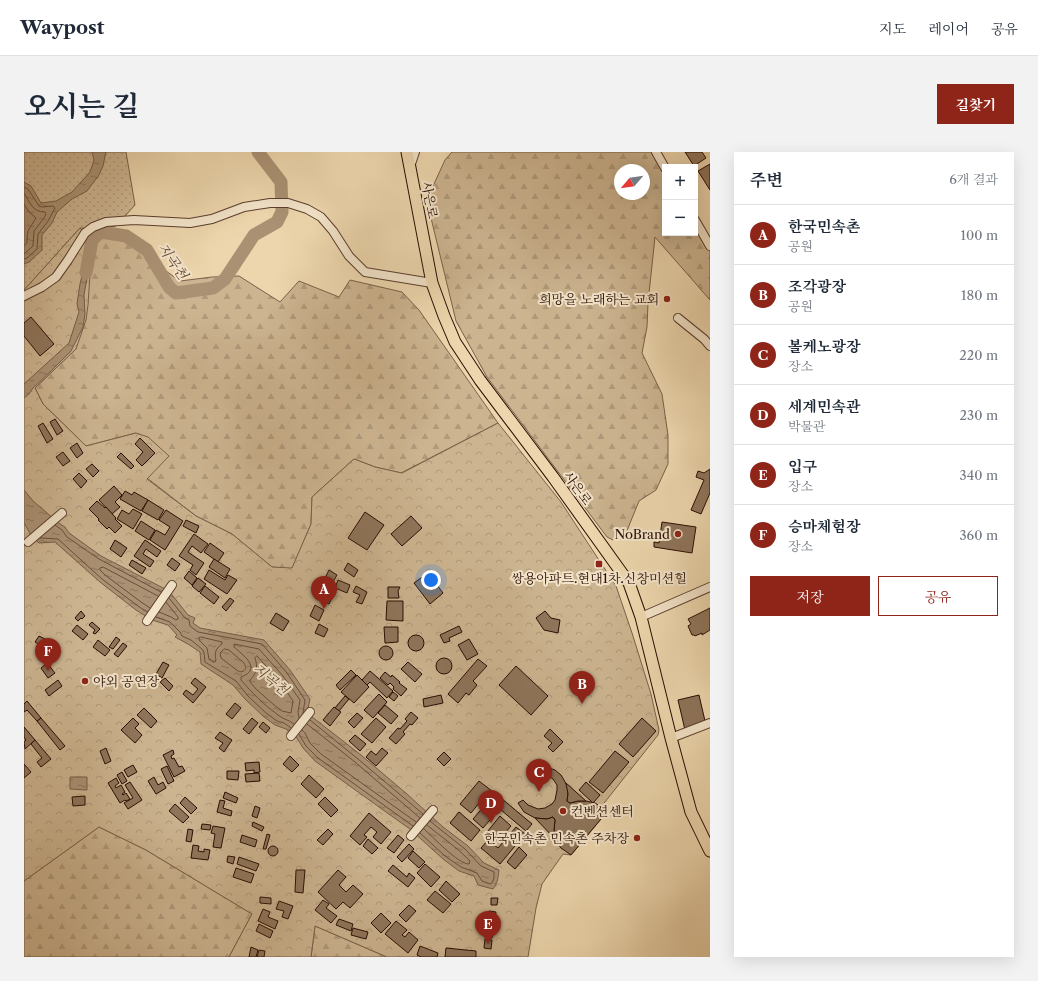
<!DOCTYPE html>
<html lang="ko">
<head>
<meta charset="utf-8">
<style>
	body { margin:0; font-family:"Libre Caslon Text","Noto Serif KR",serif; background:#f2f2f3; color:#1f2937 }
	.controls { position:absolute; right:12px; top:12px; display:grid; overflow:hidden; border-radius:0px; box-shadow:0 4px 16px #0002 }
	.controls button { width:36px; height:36px; display:grid; place-items:center; padding:0; border:0; border-bottom:1px solid #e0e1e3; background:#fff; color:#1f2937; font:20px sans-serif }
	.compass { position:absolute; left:590px; top:12px; width:36px; height:36px; border-radius:50%; background:#fff; box-shadow:0 4px 16px #0002; rotate:241deg }
	.you { position:absolute; left:407px; top:428px; width:14px; height:14px; margin:-10px; border:3px solid #fff; border-radius:50%; background:#1a73e8; box-shadow:0 0 0 6px #1a73e833 }
	.badge { display:grid; place-items:center; width:26px; height:26px; border-radius:50%; background:#8f2418; color:#fff; font-size:13px; font-weight:700 }
	.pin { position:absolute; translate:-50% -33px; filter:drop-shadow(0 1px 2px #0008) }
	.pin::after { content:''; position:absolute; top:21px; width:14px; height:12px; background:inherit; clip-path:polygon(0 0,100% 0,50% 100%) }
	.list { margin:0; padding:0; list-style:none }
	h2 { display:flex; justify-content:space-between; align-items:center; height:52px; margin:0; padding:0 16px; font-size:17px }
	h2 small { font-size:13px; font-weight:400; color:#747a83 }
	.list li { display:grid; grid-template-columns:26px 1fr auto; gap:12px; align-items:center; box-sizing:border-box; height:60px; padding:0 16px; border-top:1px solid #e0e1e3 }
	.list b { display:block; font-size:15px; white-space:nowrap }
	.list p { margin:0; font-size:13px; white-space:nowrap; color:#747a83 }
	.list em { font-size:13px; font-style:normal; color:#747a83 }
	.actions { display:flex; gap:8px; padding:12px 16px }
	.actions a { flex:1; padding:9px 0; border:1px solid #8f2418; border-radius:0px; text-align:center; font-size:14px; color:#8f2418 }
	.actions .main { background:#8f2418; color:#fff }
	.map { position:relative; flex:none; width:686px; height:805px; overflow:hidden; border-radius:0px }
	header { display:flex; align-items:center; gap:24px; box-sizing:border-box; height:56px; padding:0 20px; background:#fff; border-bottom:1px solid #e0e1e3 }
	header strong { font-size:19px }
	nav { display:flex; gap:22px; margin-inline-start:auto; font-size:14px }
	.intro { display:flex; align-items:center; justify-content:space-between; box-sizing:border-box; height:96px; padding:0 24px }
	h1 { margin:0; font-size:28px }
	.button { padding:10px 18px; border-radius:0px; background:#8f2418; color:#fff; font-size:14px; font-weight:700 }
	main { display:flex; gap:24px; padding:0 24px }
	aside { flex:1; background:#fff; border-radius:0px; box-shadow:0 4px 16px #0002 }
	.map>svg:first-child { display:block }
</style>
</head>
<body>
<header>
<strong>Waypost</strong>
<nav><a>지도</a><a>레이어</a><a>공유</a></nav>
</header>
<div class="intro"><h1>오시는 길</h1><a class="button">길찾기</a></div>
<main>
<div class="map">
<svg width="686" height="805" viewBox="0 0 686 805">
	<defs>
		<pattern id="grass-dots" width="8" height="8" patternUnits="userSpaceOnUse"><rect width="8" height="8" fill="#ccb490"/><path d="M2 2h.1M6 6h.1" fill="none" stroke="#af9a7b" stroke-width="1.8" stroke-linecap="round"/></pattern>
		<pattern id="forest-firs" width="22" height="20" patternUnits="userSpaceOnUse"><rect width="22" height="20" fill="#ccb490"/><path d="M5 1l3.5 6h-7zM16 11l3.5 6h-7z" fill="#af9a7b"/></pattern>
		<pattern id="park-crowns" width="20" height="18" patternUnits="userSpaceOnUse"><rect width="20" height="18" fill="#ccb490"/><path d="M2 6a3 3 0 1 1 6 0M12 15a3 3 0 1 1 6 0" fill="none" stroke="#af9a7b"/></pattern>
		<pattern id="water-ripples" width="26" height="14" patternUnits="userSpaceOnUse"><rect width="26" height="14" fill="#aa9173"/><path d="M2 4q2-2 4 0t4 0M15 11q2-2 4 0t4 0" fill="none" stroke="#8a755c"/></pattern>
	</defs>
	<rect width="100%" height="100%" fill="#edd6ad"/>
	<filter id="stains"><feTurbulence type="fractalNoise" baseFrequency=".005" numOctaves="4"/><feColorMatrix values="0 0 0 0 .2 0 0 0 0 .09 0 0 0 0 .02 0 0 0 .5 -.17"/></filter>
	<radialGradient id="worn" r=".72"><stop offset=".6" stop-color="#630" stop-opacity="0"/><stop offset="1" stop-color="#630" stop-opacity=".3"/></radialGradient>
	<path fill="url(#grass-dots)" stroke="#7a6049" d="M0,0H102L111,53L92,74L73,77L56,76L0,138Z"/>
	<g fill="url(#forest-firs)" stroke="#7a6049" fill-rule="evenodd">
		<path d="M428,0H629L641,20V81H671V70L686,95V148L631,85L624,151L623,175L618,201L638,242L644,283V312L632,338L615,349L602,381L589,388L583,385L463,225L432,169L407,66L404,45L421,8ZM596,18H620V42H596Z"/>
		<path d="M90,82L156,129L188,125L215,124L256,150L275,129L315,145L326,128L378,140L395,158L474,271L377,321L351,315L330,307L288,345L287,372L268,417L248,415L208,382L172,364L123,326L112,281L62,294L19,252L11,236L52,197L59,137L68,88Z"/>
		<path d="M75,675L122,698L228,762L205,805H0V729Z"/>
		<path d="M291,774L363,805H287Z"/>
	</g>
	<path fill="url(#park-crowns)" stroke="#7a6049" d="M56,76L65,85L61,99L66,122L64,153L62,168L52,197L11,236L19,252L62,294L112,281L124,285L145,304L123,327L172,364L208,382L248,415L268,416L287,372L288,345L330,307L351,315L378,321L474,271L537,350L592,434L608,481L627,542L635,578L634,583L577,655L582,661L547,703L539,702L518,732L512,756L504,805H363L291,774L287,805H205L228,762L122,698L75,675L0,729V138Z"/>
	<g fill="url(#water-ripples)" stroke="#765c46">
		<path d="M68,0H82L79,14L75,23L63,39L48,47L33,60L28,71L18,83V98L5,110L0,112V30L7,34L17,51L32,49L48,40L66,20L70,8Z"/>
		<path d="M64,100L66,109L60,143L61,162L59,175L47,199L26,220L9,236L5,242L0,246V232L45,191L55,160L53,152L56,132Z"/>
		<path d="M0,338L9,349L22,360L33,370L41,375L45,381L77,404L145,439L164,463L171,466L169,471L176,476L240,488L266,518L286,547L283,561L337,603L383,642L419,675L444,694L460,711L475,718C474,725 474,731 469,737L454,733L450,724L435,719L419,707L386,677L362,660L291,609L279,596L273,586L262,577L251,573L239,564L221,547L209,533L177,512L176,500L164,492L151,485L153,483L144,473L128,468L112,458L76,430L31,390L15,391L7,383L0,371Z"/>
		<path d="M46,625H63V638L46,637Z"/>
	</g>
	<g fill="none" stroke-linecap="round" stroke-linejoin="round">
		<g stroke="#6a4e3a" stroke-width="1">
			<path d="M0,35L4,37L15,54L18,55L29,54L31,56L24,69L14,82L13,97L3,106L0,107"/>
			<path d="M0,41C6,50 8,60 21,60L22,62L20,66L10,79L9,94L0,102"/>
			<path d="M0,52L5,60L12,66C5,78 3,76 3,91L0,94"/>
			<path d="M31,373L38,378L43,385L75,407L137,440"/>
			<path d="M16,386L34,387L78,427L114,454L123,460"/>
			<path d="M145,446L161,466L165,468L166,474L174,480L238,492L263,521L281,548L279,561"/>
			<path d="M126,456L117,450L81,423L76,418V416L79,415L134,444"/>
			<path d="M135,460L147,465L152,468L154,467V465L142,450"/>
			<path d="M132,465L146,470L156,480L158,484L167,488L178,497L180,500L181,510L212,529L224,544L242,561L253,569L260,571L267,576"/>
			<path d="M177,485L198,490V492C192,496 190,501 192,508L191,510H189L185,507L183,496L175,488V486Z"/>
			<path d="M201,497L205,498L220,511L222,515C221,519 218,521 214,519L197,506L196,501L199,498Z"/>
			<path d="M233,504L254,527L269,549L267,561L258,559L250,553L232,537L226,530V528C233,521 234,515 231,506Z"/>
			<path d="M286,568L334,607L399,662"/>
			<path d="M270,572C265,568 259,567 254,563C240,553 228,541 217,528V525C239,517 219,503 210,495V492L235,497L259,524L276,548L274,560L275,566"/>
			<path d="M283,572L331,610L396,666"/>
			<path d="M278,578L281,581L286,591L297,602L392,670"/>
			<path d="M275,582L282,594L294,606L389,674"/>
			<path d="M400,677C409,685 434,712 445,712L446,709C433,695 417,685 403,673"/>
			<path d="M396,681L421,704L437,715L453,721L458,729L466,732L468,731L470,726V720L457,714L441,697L417,678L406,669"/>
		</g>
		<path stroke="#aa9173" stroke-width="13" d="M62,121L68,88L77,80L102,84L123,98L145,135L152,141L189,136L201,127L230,83L253,70L258,60L257,30L234,0"/>
	</g>
	<g fill="#8f755b" stroke="#290c02">
		<path d="M661,0H678L682,6L670,14Z"/>
		<path d="M686,12V38L674,19Z"/>
		<path d="M7,165L30,192L16,204L0,184V171Z"/>
		<path d="M31,267L39,279L33,283L26,270Z"/>
		<path d="M19,271L29,287L23,291L14,274Z"/>
		<path d="M116,286L131,301L118,314L112,308L119,300L111,292Z"/>
		<path d="M53,291L59,301L53,306L46,296Z"/>
		<path d="M39,300L46,309L39,314L32,305Z"/>
		<path d="M97,301L110,314L107,317L93,305Z"/>
		<path d="M68,312L75,319L69,325L62,317Z"/>
		<path d="M686,317V341L677,362L667,358L680,328L672,325L674,319L680,321Z"/>
		<path d="M55,321L63,329L57,336L49,327Z"/>
		<path d="M90,334L98,343L91,350L96,355L88,362L75,348Z"/>
		<path d="M101,339L108,343L110,340L124,348L117,359L96,347Z"/>
		<path d="M124,348L140,358L134,368L118,359Z"/>
		<path d="M73,349L81,356L82,355L92,366L91,367L98,374L91,381L85,375L83,377L74,368L75,367L65,357Z"/>
		<path d="M109,357L118,362L109,377L93,367L98,358L105,362Z"/>
		<path d="M142,358L159,369L141,398L126,388L132,378L141,383L146,375L135,368Z"/>
		<path d="M341,360L360,373L343,398L324,386Z"/>
		<path d="M387,364L398,376L378,394L367,382Z"/>
		<path d="M162,368L175,374L172,381L159,374Z"/>
		<path d="M117,369L131,378L125,388L111,379Z"/>
		<path d="M638,370L672,375L668,401L630,395V390L635,391Z"/>
		<path d="M170,382L184,392L177,401L168,394L164,400L180,411L172,423L166,418L169,413L155,404Z"/>
		<path d="M91,388L103,396L97,405L86,397Z"/>
		<path d="M121,388L137,399L133,405L122,397L119,402L130,409L126,415L110,404Z"/>
		<path d="M186,391L200,401L194,410L180,400Z"/>
		<path d="M148,406L156,412L151,419L143,413Z"/>
		<path d="M190,407L206,417L201,426L185,415Z"/>
		<path d="M108,408L122,416L118,422L105,413Z"/>
		<path d="M324,411L334,418L330,425L320,418Z"/>
		<path d="M185,418L201,428L204,423L213,428L203,442L180,427Z"/>
		<path d="M305,418L313,423L309,430L301,426Z"/>
		<path d="M165,419L173,426L168,433L160,426Z"/>
		<path d="M404,421L419,441L406,452L390,431Z"/>
		<path d="M174,426L182,432L175,440L168,434Z"/>
		<path d="M314,428L326,433L323,441L311,436Z"/>
		<path d="M181,434L195,445L190,452L176,441Z"/>
		<path d="M332,434L343,440L338,452L332,450L336,443L329,440Z"/>
		<path d="M364,435H376L374,439L375,446H364Z"/>
		<path d="M300,441L308,446L305,452L296,447Z"/>
		<path d="M206,446L210,449L202,459L198,455Z"/>
		<path d="M363,449H379V469L362,468Z"/>
		<path d="M291,453L300,458L295,469L286,464Z"/>
		<path d="M686,456V478L678,483V481L671,484L670,483H668L664,474L667,472L664,467Z"/>
		<path d="M57,459L61,464L58,467L57,466L54,469L51,466Z"/>
		<path d="M521,459L527,466L536,468L534,481L520,478L512,466Z"/>
		<path d="M252,461L265,469L259,479L246,471Z"/>
		<path d="M68,470L76,477L71,482L69,481L71,478L65,473Z"/>
		<path d="M295,472L304,477L300,485L291,481Z"/>
		<path d="M53,473L64,482L59,488L48,479Z"/>
		<path d="M435,474L438,480L425,486L426,489L420,491L416,483Z"/>
		<path d="M360,475H374V490L361,491Z"/>
		<circle cx="392" cy="491" r="8"/>
		<path d="M15,484L25,489L21,496L11,490Z"/>
		<path d="M92,485L96,488L89,497L85,495Z"/>
		<path d="M445,487L454,502L443,508L434,493Z"/>
		<path d="M74,488L86,498L81,504L69,495Z"/>
		<path d="M99,491L103,494L94,505L90,502Z"/>
		<circle cx="362" cy="501" r="7"/>
		<circle cx="420" cy="514" r="8"/>
		<path d="M454,507L463,514L449,529L453,533L445,543L442,541L434,551L424,542Z"/>
		<path d="M139,510L145,513L138,526L132,522Z"/>
		<path d="M384,510L398,522L391,530L377,517Z"/>
		<path d="M23,511L31,521L24,526L17,516Z"/>
		<path d="M492,514L524,544L507,563L475,533Z"/>
		<path d="M327,518L332,523L316,538L312,533Z"/>
		<path d="M346,519L369,539L363,546L346,530L343,533L338,528Z"/>
		<path d="M361,520L367,525L368,523L376,530L375,531L383,537L377,544L369,537L370,535L366,531L364,533L356,526Z"/>
		<path d="M333,523L345,535L330,551L317,540Z"/>
		<path d="M141,526L149,534L145,539L136,530Z"/>
		<path d="M171,526L182,535L169,551L159,542L162,538L169,543L174,537L167,531Z"/>
		<path d="M34,528L38,534L25,544L21,538Z"/>
		<path d="M369,540L374,544L370,549L365,545Z"/>
		<path d="M355,542L363,550L349,566L340,558Z"/>
		<path d="M417,543L419,551L400,555L399,547Z"/>
		<path d="M675,543L681,569L661,578L654,548Z"/>
		<path d="M321,544L325,547L315,559L311,556Z"/>
		<path d="M3,549L17,566L13,569L3,558L0,560V552Z"/>
		<path d="M211,551L217,556L208,567L202,562Z"/>
		<path d="M361,553L374,564L367,572L354,561Z"/>
		<path d="M310,555L317,560L306,574L299,568Z"/>
		<path d="M120,556L133,569L127,576L113,563Z"/>
		<path d="M387,560L394,566L388,573L386,572L379,580L381,582L372,592L365,586L374,576L376,577L383,569L381,567Z"/>
		<path d="M333,561L339,566L330,576L324,570Z"/>
		<path d="M17,566L41,594L36,598L13,569Z"/>
		<path d="M109,566L115,572L111,576L118,583L111,591L97,578Z"/>
		<path d="M228,566L234,571L225,582L219,577Z"/>
		<path d="M352,566L362,575L348,591L337,582Z"/>
		<path d="M618,566L632,579L609,605L595,592Z"/>
		<path d="M239,570L246,576L242,581L235,575Z"/>
		<path d="M0,575L11,588L1,597L0,590L2,588L0,585Z"/>
		<path d="M526,577L539,590L529,600L524,595L528,591L520,584Z"/>
		<path d="M196,580L208,588L200,600L195,596L199,591L191,586Z"/>
		<path d="M331,583L342,592L336,599L325,589Z"/>
		<path d="M11,588L27,607L17,615L13,610L18,606L7,592Z"/>
		<path d="M82,596L87,609L81,612L76,599Z"/>
		<path d="M358,596L364,601L352,614L342,605L347,599L352,603Z"/>
		<path d="M149,598L150,602L147,604L148,607L150,606L155,615L158,614L161,619L150,625L139,603Z"/>
		<path d="M591,599L605,610L579,641L565,630Z"/>
		<path d="M420,600L427,607L420,614L413,607Z"/>
		<path d="M266,604L275,613L268,620L259,612Z"/>
		<path d="M235,610L236,620L230,621V618L222,619L221,611Z"/>
		<path d="M0,612L7,620L0,626Z"/>
		<path d="M109,613L113,620L104,625L100,618Z"/>
		<path d="M143,614L150,629L144,632L137,617Z"/>
		<path d="M525,616L531,618L537,623L540,628L544,636V642L543,649L546,651L554,649H562L571,651L577,655L582,661L547,703L537,696L534,692L531,687L530,678L531,668L529,665L523,667L511,666L500,660L494,651L499,648L504,653L514,657L521,656L528,652L531,648L533,638V633L529,627L522,622Z"/>
		<path d="M203,619H215L214,628L203,627Z"/>
		<path d="M98,620L103,629L98,632L93,623Z"/>
		<path d="M235,621L236,629L222,630L221,622Z"/>
		<path d="M285,623L300,637L292,646L277,632Z"/>
		<path d="M130,625L134,633L139,630L142,636L132,642L124,629Z"/>
		<path d="M92,626L95,631L91,634L92,636L97,633L101,640L98,642L99,643L102,641L106,647L102,649L101,648L96,651L84,631Z"/>
		<path d="M455,629L472,642L466,650L460,645L447,661L436,652Z"/>
		<path d="M106,630L118,648L104,657L100,651L109,646L101,633Z"/>
		<path d="M562,630L576,643L569,651L555,638Z"/>
		<path d="M542,631L562,649H554L546,651L543,649L544,642Z"/>
		<path d="M201,640L214,646L212,651L199,646Z"/>
		<path d="M61,644V653L49,654L48,645Z"/>
		<path d="M161,645L173,656L167,662L156,651Z"/>
		<path d="M301,645L314,658L307,665L294,652Z"/>
		<path d="M477,646L508,672L502,679L471,653Z"/>
		<path d="M196,648L201,649L199,656L208,659L207,664L193,660Z"/>
		<path d="M151,652L165,665L159,671L145,659Z"/>
		<path d="M462,652L472,661L459,676L449,667Z"/>
		<path d="M231,654L236,656L233,666L228,664Z"/>
		<path d="M435,660L456,678L447,689L426,671Z"/>
		<path d="M345,661L367,680L357,692L349,685L353,680L347,675L340,683L343,685L336,693L326,684Z"/>
		<path d="M476,664L487,674L474,689L463,680Z"/>
		<path d="M529,665L531,668L530,678L531,687L511,666L523,667Z"/>
		<path d="M229,670L240,675L238,679L228,674Z"/>
		<path d="M178,672L187,673L186,678L177,677Z"/>
		<path d="M189,674L201,676L197,696L189,695L191,682L187,681Z"/>
		<path d="M492,675L501,682L476,712L457,696L464,688L474,696Z"/>
		<path d="M164,677L169,678L167,690L162,689Z"/>
		<path d="M304,677L309,682L299,693L293,688Z"/>
		<path d="M243,682L246,683L242,697H239Z"/>
		<path d="M218,683L233,688L231,695L216,690Z"/>
		<path d="M374,683L380,688L370,701L363,696Z"/>
		<path d="M344,687L354,696L348,702L339,694Z"/>
		<path d="M385,692L390,697L378,710L373,705Z"/>
		<path d="M169,693L175,694L174,699L180,700V697L186,698L184,708L167,706Z"/>
		<circle cx="249" cy="699" r="5"/>
		<path d="M495,695L503,703L491,717L483,710Z"/>
		<path d="M389,699L401,710L395,716L384,706Z"/>
		<path d="M204,704L211,705L209,712L203,710Z"/>
		<path d="M215,705L235,712L232,719L213,712Z"/>
		<path d="M401,712L416,725L407,735L393,721Z"/>
		<path d="M369,713L383,725L385,721L391,726L384,735L364,719Z"/>
		<path d="M212,716L230,722L227,731L209,725Z"/>
		<path d="M272,718H281L279,741L271,740Z"/>
		<path d="M314,718L322,725L315,733L322,740L329,733L339,742L326,756L319,750L312,757L294,740Z"/>
		<path d="M422,729L436,742L428,750L415,738Z"/>
		<path d="M411,739L427,752L419,761L403,748Z"/>
		<path d="M236,745L247,746V752L236,751Z"/>
		<path d="M467,746H474L473,753H467Z"/>
		<path d="M299,748L305,752L302,756L313,764L307,771L291,758Z"/>
		<path d="M255,749L269,754L264,767L258,765L260,759L252,757Z"/>
		<path d="M385,753L392,759L382,770L375,763Z"/>
		<path d="M239,757L246,760L244,765L254,769L251,777L234,769Z"/>
		<path d="M465,759L472,760L468,786L461,785Z"/>
		<path d="M357,761L367,771L357,781L347,771Z"/>
		<path d="M315,767L329,772L327,779L312,773Z"/>
		<path d="M372,769L383,778L378,783L381,785L385,780L394,788L384,801L361,782Z"/>
		<path d="M235,772L249,779L246,786L232,779Z"/>
		<path d="M329,776L344,780L342,787L327,783Z"/>
		<path d="M461,787L468,788L467,797L460,796Z"/>
		<path d="M396,794L414,801L413,805H397L393,803Z"/>
		<path d="M227,795L234,798L232,805H225Z"/>
		<path d="M422,796L452,799V805H421Z"/>
		<path d="M235,798L241,799L240,805H233Z"/>
	</g>
	<g fill="none" stroke-linecap="round" stroke-linejoin="round">
		<g stroke="#5a3e2d" stroke-width="10">
			<g id="minor">
				<path d="M632,0L641,16"/>
				<path d="M386,15L391,0"/>
				<path d="M671,68L686,94"/>
				<path d="M0,144L18,135L32,125L44,108L61,81L69,75L82,70L110,68L166,71L188,67L220,55L246,51H264L283,57L297,65L309,79L325,104L341,120L408,131"/>
				<path d="M654,166L680,187L686,194"/>
				<path d="M4,390L38,361"/>
				<path d="M617,465L686,435"/>
				<path d="M123,469L148,433"/>
				<path d="M267,584L286,560"/>
				<path d="M647,586L686,571"/>
				<path d="M387,684L409,658"/>
			</g>
		</g>
		<g stroke="#290c02" stroke-width="13">
			<path id="major" d="M383,0L408,131L420,164L431,190L456,228L529,325L605,431L617,465L647,586L667,660L686,699"/>
		</g>
		<use href="#minor" stroke="#f3e4ca" stroke-width="8"/>
		<use href="#major" stroke="#edd6ad" stroke-width="11"/>
	</g>
	<g fill="#8f2418" stroke="#f3e4ca" stroke-width="1.5">
		<circle cx="643" cy="147" r="4"/>
		<circle cx="654" cy="382" r="4"/>
		<rect x="571" y="408" width="8" height="8" rx="2"/>
		<circle cx="61" cy="529" r="4"/>
		<circle cx="539" cy="659" r="4"/>
		<circle cx="613" cy="686" r="4"/>
	</g>
	<g text-anchor="middle" stroke-width="4" stroke-linejoin="round" paint-order="stroke">
		<g font-size="13" fill="#290c02" stroke="#f3e4ca">
			<text transform="translate(406 48) rotate(79)" y="5">사은로</text>
			<text transform="translate(554 336) rotate(54)" y="5">사은로</text>
		</g>
		<g font-size="13" fill="#290c02" stroke="#f3e4ca" text-anchor="end">
			<text x="635" y="152">희망을 노래하는 교회</text>
			<text x="646" y="387">NoBrand</text>
			<text x="575" y="431" text-anchor="middle">쌍용아파트.현대1차.신창미션힐</text>
			<text x="69" y="534" text-anchor="start">야외 공연장</text>
			<text x="547" y="664" text-anchor="start">컨벤션센터</text>
			<text x="605" y="691">한국민속촌 민속촌 주차장</text>
		</g>
		<g font-size="14" font-style="italic" fill="#634835" stroke="#f3e4ca">
			<text transform="translate(149 109) rotate(55)" y="5">지곡천</text>
			<text transform="translate(247 527) rotate(39)" y="5">지곡천</text>
		</g>
	</g>
	<rect width="100%" height="100%" filter="url(#stains)"/>
	<rect width="100%" height="100%" fill="url(#worn)"/>
</svg>
<div class="controls">
<button>+</button>
<button>−</button>
</div>
<svg class="compass" viewBox="-18 -18 36 36"><path d="M0-13l5 13h-10z" fill="#e53935"/><path d="M0 13l5-13h-10z" fill="#747a83"/></svg>
<div class="you"></div>
<div class="pin badge" style="left:300px;top:457px">A</div>
<div class="pin badge" style="left:558px;top:552px">B</div>
<div class="pin badge" style="left:515px;top:640px">C</div>
<div class="pin badge" style="left:467px;top:671px">D</div>
<div class="pin badge" style="left:464px;top:792px">E</div>
<div class="pin badge" style="left:24px;top:519px">F</div>
</div>
<aside>
<h2>주변<small>6개 결과</small></h2>
<ul class="list">
<li><span class="badge">A</span><div><b>한국민속촌</b><p>공원</p></div><em>100 m</em></li>
<li><span class="badge">B</span><div><b>조각광장</b><p>공원</p></div><em>180 m</em></li>
<li><span class="badge">C</span><div><b>볼케노광장</b><p>장소</p></div><em>220 m</em></li>
<li><span class="badge">D</span><div><b>세계민속관</b><p>박물관</p></div><em>230 m</em></li>
<li><span class="badge">E</span><div><b>입구</b><p>장소</p></div><em>340 m</em></li>
<li><span class="badge">F</span><div><b>승마체험장</b><p>장소</p></div><em>360 m</em></li>
</ul>
<div class="actions"><a class="main">저장</a><a>공유</a></div>
</aside>
</main>
</body>
</html>
